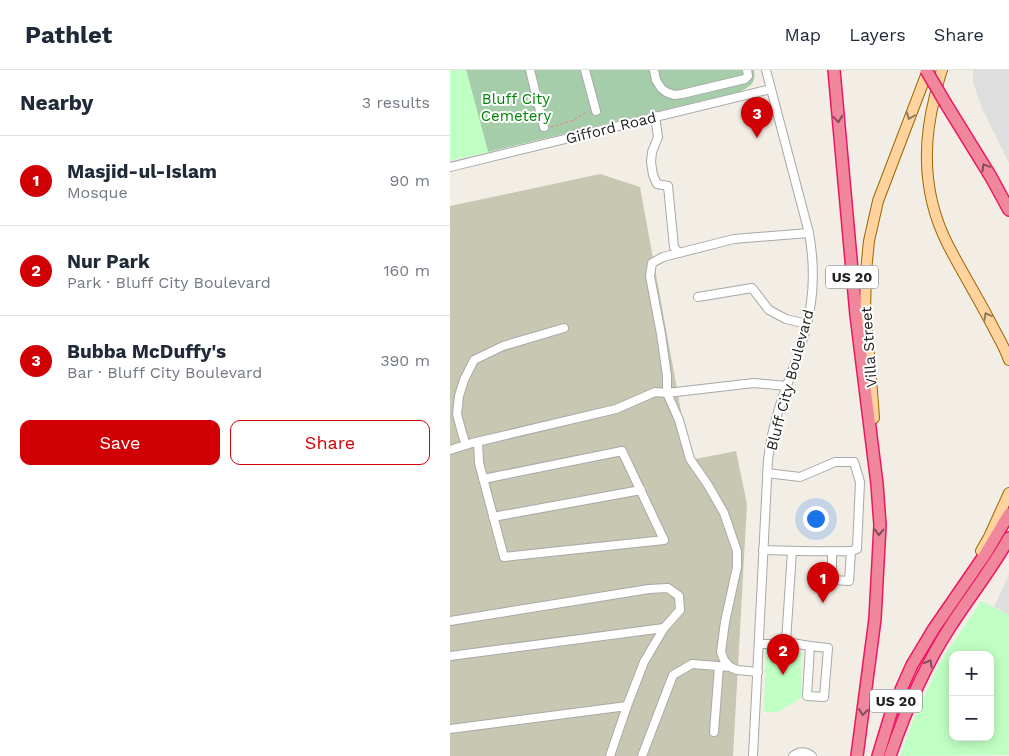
<!DOCTYPE html>
<html lang="en">
<head>
<meta charset="utf-8">
<style>
	body { margin:0; font-family:"Work Sans",sans-serif; background:#f6f6f7; color:#1f2937 }
	.controls { position:absolute; right:15px; bottom:15px; display:grid; overflow:hidden; border-radius:10px; box-shadow:0 2px 12px #0003 }
	.controls button { width:45px; height:45px; display:grid; place-items:center; padding:0; border:0; border-bottom:1px solid #e0e1e3; background:#fff; color:#1f2937; font:25px sans-serif }
	.you { position:absolute; left:365px; top:448px; width:18px; height:18px; margin:-12px; border:4px solid #fff; border-radius:50%; background:#1a73e8; box-shadow:0 0 0 8px #1a73e833 }
	.badge { display:grid; place-items:center; width:32px; height:32px; border-radius:50%; background:#d10005; color:#fff; font-size:16px; font-weight:700 }
	.pin { position:absolute; translate:-50% -41px; filter:drop-shadow(0 1px 2px #0008) }
	.pin::after { content:''; position:absolute; top:26px; width:18px; height:15px; background:inherit; clip-path:polygon(0 0,100% 0,50% 100%) }
	.list { margin:0; padding:0; list-style:none }
	h2 { display:flex; justify-content:space-between; align-items:center; height:65px; margin:0; padding:0 20px; font-size:21px }
	h2 small { font-size:16px; font-weight:400; color:#747a83 }
	.list li { display:grid; grid-template-columns:32px 1fr auto; gap:15px; align-items:center; box-sizing:border-box; height:90px; padding:0 20px; border-top:1px solid #e0e1e3 }
	.list b { display:block; font-size:19px; white-space:nowrap }
	.list p { margin:0; font-size:16px; white-space:nowrap; color:#747a83 }
	.list em { font-size:16px; font-style:normal; color:#747a83 }
	.actions { display:flex; gap:10px; padding:15px 20px }
	.actions a { flex:1; padding:11px 0; border:1px solid #d10005; border-radius:10px; text-align:center; font-size:18px; color:#d10005 }
	.actions .main { background:#d10005; color:#fff }
	.map { position:relative; flex:none; width:559px; height:686px; overflow:hidden }
	header { display:flex; align-items:center; gap:30px; box-sizing:border-box; height:70px; padding:0 25px; background:#fff; border-bottom:1px solid #e0e1e3 }
	header strong { font-size:24px }
	nav { display:flex; gap:28px; margin-inline-start:auto; font-size:18px }
	main { display:flex }
	aside { flex:1; background:#fff }
	.map>svg:first-child { display:block }
</style>
</head>
<body>
<header>
<strong>Pathlet</strong>
<nav><a>Map</a><a>Layers</a><a>Share</a></nav>
</header>
<main>
<aside>
<h2>Nearby<small>3 results</small></h2>
<ul class="list">
<li><span class="badge">1</span><div><b>Masjid-ul-Islam</b><p>Mosque</p></div><em>90 m</em></li>
<li><span class="badge">2</span><div><b>Nur Park</b><p>Park · Bluff City Boulevard</p></div><em>160 m</em></li>
<li><span class="badge">3</span><div><b>Bubba McDuffy's</b><p>Bar · Bluff City Boulevard</p></div><em>390 m</em></li>
</ul>
<div class="actions"><a class="main">Save</a><a>Share</a></div>
</aside>
<div class="map">
<svg width="559" height="686" viewBox="0 0 559 686">
	<rect width="100%" height="100%" fill="#f2eee6"/>
	<g fill="#dfdede">
		<path d="M523,0H559V93L532,38L523,12Z"/>
		<path d="M559,504V545L544,537Z"/>
	</g>
	<path fill="#c8c7b1" d="M150,104L190,117L240,390L286,381L297,434L283,686H0V136Z"/>
	<path fill="#a5cdaa" d="M16,0H304C306,14 301,16 289,22L38,82Z"/>
	<g fill="#c0ffc4" fill-rule="evenodd">
		<path d="M0,0H16L38,82L0,91Z"/>
		<path d="M531,531L559,545V685L450,686L462,653L489,594ZM503,585H540V667H503Z"/>
		<path d="M316,579L351,582V628L328,642H314Z"/>
	</g>
	<g fill="none" stroke-linecap="round" stroke-linejoin="round">
		<g stroke="#a8a8a8" stroke-width="10">
			<g id="minor">
				<path d="M80,0L94,57"/>
				<path d="M135,0L146,41"/>
				<path d="M204,0L206,10L211,18L216,22L224,25L232,24L295,9L298,6L297,0"/>
				<path d="M205,46L208,67L202,82L201,92L203,105L207,114L218,116L224,177L229,183"/>
				<path d="M0,97L321,19"/>
				<path d="M248,227L302,218L319,240L336,249L357,254"/>
				<path d="M28,372L29,393L54,487L214,470L172,381L33,409"/>
				<path d="M16,375L12,363L7,344L9,326L14,310L24,290L53,276L114,258"/>
				<path d="M0,380L22,373L166,339L205,322L217,323L304,313L337,316"/>
				<path d="M317,403L350,407L385,392H404L410,412L407,479L401,481"/>
				<path d="M43,447L191,420"/>
				<path d="M313,480C342,481 371,482 401,481L399,511L382,510V481"/>
				<path d="M0,551L199,519L218,518L229,526L230,540L214,558L194,592L177,636"/>
				<path d="M336,572L360,576L357,626L374,627L378,578L360,576"/>
				<path d="M309,574H332L336,572L342,481"/>
				<path d="M0,586L214,558"/>
				<path d="M308,602L287,600L280,597L274,590L271,582L275,552L287,497V481L274,443L258,415L240,389L229,350L217,323V306L211,264L200,206L202,193L213,187L284,169L359,163"/>
				<path d="M0,659L177,636L160,686"/>
				<path d="M264,662L269,596"/>
				<path d="M192,686L223,605L242,594L280,597"/>
				<path d="M303,686L318,390C320,374 323,358 328,342C336,315 348,289 355,262C364,230 365,196 359,163L316,0"/>
				<path d="M343,686C349,681 356,681 362,686"/>
			</g>
		</g>
		<g stroke="#9d6500" stroke-width="12">
			<g id="major">
				<path d="M492,0C489,8 487,17 485,26C472,76 474,128 498,175C512,202 528,228 542,255C548,267 555,278 559,290"/>
				<path d="M424,348L421,308L415,242L416,201L419,171L428,131L478,0"/>
				<path d="M531,481L539,467L559,423"/>
			</g>
		</g>
		<g stroke="#ed1665" stroke-width="14">
			<g id="highway">
				<path d="M384,0L406,245L427,414L430,455L425,549L407,686"/>
				<path d="M496,34L541,107L559,140"/>
				<path d="M428,686L442,640L462,595L483,560L536,483L559,444"/>
				<path d="M440,686C455,642 474,597 500,557C519,527 542,499 559,468"/>
			</g>
		</g>
		<path stroke="#ff766a" stroke-width="1" stroke-dasharray="2.5 2.5" stroke-linecap="butt" d="M101,57L124,50L138,41"/>
		<use href="#minor" stroke="#fff" stroke-width="8"/>
		<use href="#major" stroke="#ffd39e" stroke-width="10"/>
		<use href="#highway" stroke="#f0879d" stroke-width="11"/>
		<g stroke="#ed1665" stroke-width="14" stroke-linecap="butt">
			<path id="highway-bridge" d="M476,0L496,34"/>
		</g>
		<use href="#highway-bridge" stroke="#f0879d" stroke-width="11"/>
	</g>
	<defs><path id="oneway-chevron" d="M-2-3.5L2.5 0L-2 3.5" fill="none" stroke-width="1.6" stroke-linecap="round" stroke-linejoin="round" transform="scale(1.25)"/></defs>
	<g stroke="#907a60">
		<use href="#oneway-chevron" transform="translate(460 46) rotate(111)"/>
		<use href="#oneway-chevron" transform="translate(537 246) rotate(-119)"/>
	</g>
	<g stroke="#7e4f59">
		<use href="#oneway-chevron" transform="translate(388 49) rotate(85)"/>
		<use href="#oneway-chevron" transform="translate(535 97) rotate(-121)"/>
		<use href="#oneway-chevron" transform="translate(429 462) rotate(91)"/>
		<use href="#oneway-chevron" transform="translate(479 593) rotate(-61)"/>
		<use href="#oneway-chevron" transform="translate(413 642) rotate(97)"/>
	</g>
	<g text-anchor="middle" stroke-width="4" stroke-linejoin="round" paint-order="stroke">
		<g fill="#fff" stroke="#646464" stroke-width="1">
			<rect x="376" y="195.5" width="52" height="23" rx="4"/>
			<rect x="420" y="619.5" width="52" height="23" rx="4"/>
		</g>
		<g font-size="14" font-weight="bold" fill="#212121">
			<text x="402" y="212">US 20</text>
			<text x="446" y="636">US 20</text>
		</g>
		<g font-size="15" fill="#018708" stroke="#fff">
			<text x="66" y="34">Bluff City<tspan x="66" dy="17">Cemetery</tspan></text>
		</g>
		<g font-size="15" fill="#212121" stroke="#fff">
			<text transform="translate(161 58) rotate(-14)" y="5">Gifford Road</text>
			<text transform="translate(419 277) rotate(-94)" y="5">Villa Street</text>
			<text transform="translate(340 310) rotate(-75)" y="5">Bluff City Boulevard</text>
		</g>
	</g>
</svg>
<div class="controls">
<button>+</button>
<button>−</button>
</div>
<div class="you"></div>
<div class="pin badge" style="left:373px;top:533px">1</div>
<div class="pin badge" style="left:333px;top:605px">2</div>
<div class="pin badge" style="left:307px;top:68px">3</div>
</div>
</main>
</body>
</html>
